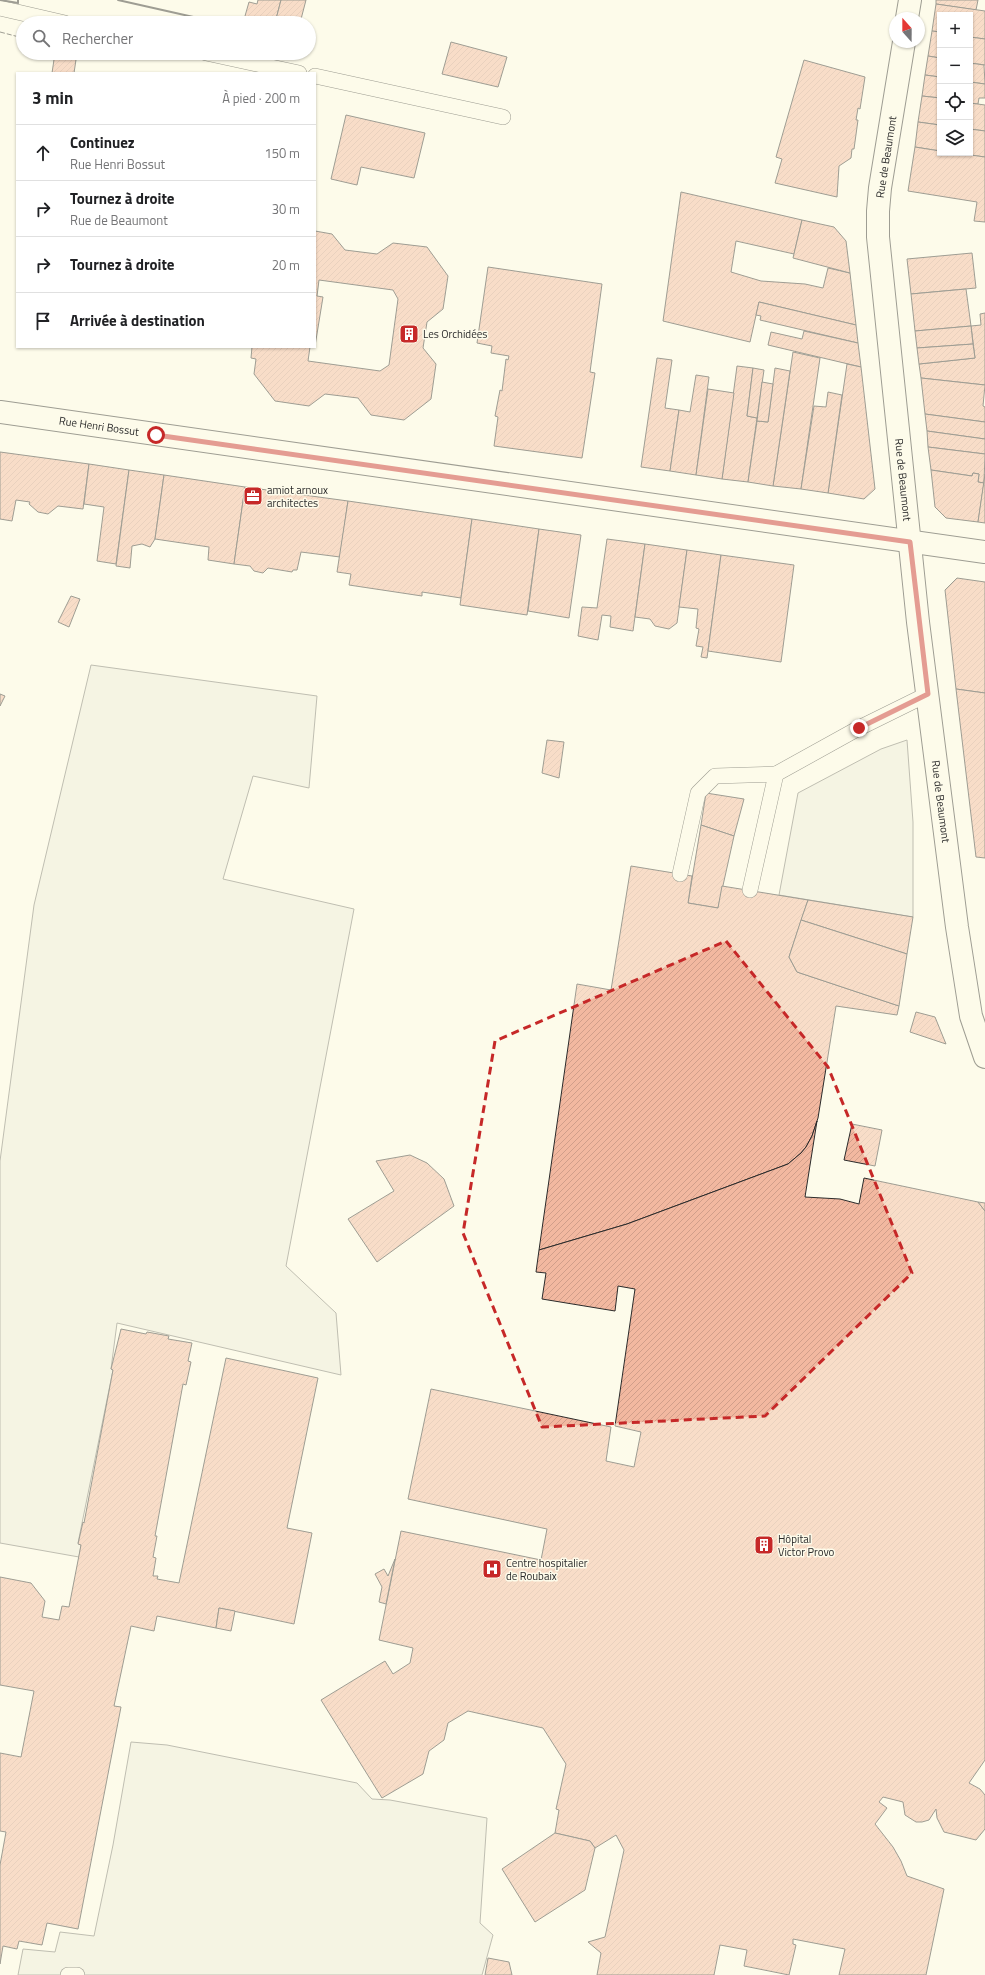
<!DOCTYPE html>
<html lang="fr">
<head>
<meta charset="utf-8">
<style>
	body { margin:0; font-family:"Titillium Web",sans-serif; background:#f6f6f6; color:#202124 }
	.controls { position:absolute; right:12px; top:12px; display:grid; overflow:hidden; border-radius:0px; box-shadow:0 1px 3px #0004 }
	.controls button { width:36px; height:36px; display:grid; place-items:center; padding:0; border:0; border-bottom:1px solid #e0e0e0; background:#fff; color:#202124; font:20px sans-serif }
	.compass { position:absolute; left:889px; top:12px; width:36px; height:36px; border-radius:50%; background:#fff; box-shadow:0 1px 3px #0004; rotate:339deg }
	.stop { position:absolute; width:12px; height:12px; margin:-9px; border:3px solid #c62828; border-radius:50%; background:#fff }
	.stop.end { background:#c62828; border-color:#fff; box-shadow:0 1px 4px #0008 }
	.list { margin:0; padding:0; list-style:none }
	h2 { display:flex; justify-content:space-between; align-items:center; height:52px; margin:0; padding:0 16px; font-size:17px }
	h2 small { font-size:13px; font-weight:400; color:#757577 }
	.list li { display:grid; grid-template-columns:26px 1fr auto; gap:12px; align-items:center; box-sizing:border-box; height:56px; padding:0 16px; border-top:1px solid #e0e0e0 }
	.list b { display:block; font-size:15px; white-space:nowrap }
	.list p { margin:0; font-size:13px; white-space:nowrap; color:#757577 }
	.list em { font-size:13px; font-style:normal; color:#757577 }
	.icon { flex:none; width:22px; height:22px; fill:none; stroke:currentColor; stroke-width:2; stroke-linecap:round; stroke-linejoin:round }
	.map { position:relative; flex:none; width:985px; height:1975px; overflow:hidden }
	.search { position:absolute; background:#fff; box-shadow:0 1px 3px #0004; left:16px; top:16px; width:300px; height:44px; display:flex; align-items:center; gap:10px; box-sizing:border-box; padding:0 14px; border-radius:22px; color:#757577; font-size:15px }
	.panel { position:absolute; background:#fff; box-shadow:0 1px 3px #0004; left:16px; top:72px; width:300px; height:276px; border-radius:0px }
	.map>svg:first-child { display:block }
</style>
</head>
<body>
<div class="map">
<svg width="985" height="1975" viewBox="0 0 985 1975">
	<defs>
		<pattern id="building-hatch" width="6" height="6" patternUnits="userSpaceOnUse"><rect width="6" height="6" fill="#f2b8a0"/><path d="M-1 1l2-2M0 6l6-6M5 7l2-2" fill="none" stroke="#d09e8a"/></pattern>
	</defs>
	<rect width="100%" height="100%" fill="#fdfbea"/>
	<g fill="#eceadb" stroke="#74746e">
		<path d="M91,665L317,696L309,788L253,776L223,879L354,909L286,1266L336,1313L341,1375L117,1323L111,1369L113,1370L78,1543L81,1545L79,1557L0,1543V1161L34,905Z"/>
		<path d="M907,740L913,822V917L779,895L798,793L881,749Z"/>
		<path d="M131,1742L167,1745L357,1783L372,1799L390,1800L487,1818L480,1923L493,1935L482,1975H18L23,1949L55,1952L60,1932L94,1936L113,1845Z"/>
	</g>
	<g fill="url(#building-hatch)" stroke="#2b2b2b">
		<path d="M258,0H281L275,23H243L249,2L257,4Z"/>
		<path d="M281,0H306L300,23H275Z"/>
		<path d="M936,0H978L976,10L936,4Z"/>
		<path d="M936,4L985,11V39L970,37V15H940V32L932,31Z"/>
		<path d="M932,31L940,32V58L928,56Z"/>
		<path d="M309,37L315,38L313,44L309,43Z"/>
		<path d="M970,37L985,39V65L970,63Z"/>
		<path d="M451,42L507,57L498,87L442,74Z"/>
		<path d="M55,53H77L74,73H52Z"/>
		<path d="M928,56L940,58V77L925,75Z"/>
		<path d="M804,60L865,77L860,109L858,108L856,120H858L854,149H852L851,158L839,166L837,197L775,183L782,159L776,157Z"/>
		<path d="M970,63L984,65L985,84L970,82Z"/>
		<path d="M925,75L940,77V98L922,96Z"/>
		<path d="M970,82L985,84V98H979L978,104L970,103Z"/>
		<path d="M922,96L940,98V125L918,122Z"/>
		<path d="M970,103L985,105V131L970,129Z"/>
		<path d="M346,115L425,133L414,178L361,167L357,185L331,179Z"/>
		<path d="M918,122L940,125V151L915,147Z"/>
		<path d="M970,129L985,131V157L956,153H970Z"/>
		<path d="M915,147L940,151V153H956L985,157V222L974,221L977,202L908,191Z"/>
		<path d="M681,192L802,220L794,254L736,241L731,272L761,281L805,284L823,288L828,268L850,273L856,325L759,302L750,342L663,321Z"/>
		<path d="M802,220L834,227L846,241L850,273L793,258Z"/>
		<path d="M315,231L332,234L345,250L377,254L393,243L427,247L448,276L443,309L427,322L423,348L436,364L431,399L404,420L371,415L358,398L325,394L309,406L275,401L254,374L256,359L251,358L252,347H310L308,361L380,371L389,365L398,299L393,290L319,280L317,296L323,297L315,346Z"/>
		<path d="M972,253L976,288L911,294L907,259Z"/>
		<path d="M488,267L602,284L590,372L595,373L582,458L494,446L498,417L495,416L500,390L502,391L506,359L508,360L509,356L491,353L492,346L477,343Z"/>
		<path d="M966,289L971,326L915,331L911,294Z"/>
		<path d="M759,302L856,325L858,343L760,320L761,316L756,315Z"/>
		<path d="M985,313V385L921,378L919,364L975,358L971,326L981,325L980,314Z"/>
		<path d="M971,326L973,344L917,348L915,331Z"/>
		<path d="M804,331L858,343L861,367L768,345L771,332L802,339Z"/>
		<path d="M973,344L975,358L919,364L917,348Z"/>
		<path d="M793,352L820,358L801,489L773,486Z"/>
		<path d="M657,358L672,360L665,408L679,410L670,471L641,467Z"/>
		<path d="M847,364L861,367L875,489L864,499L828,493Z"/>
		<path d="M737,366L753,368L747,416L757,418L748,482L722,479Z"/>
		<path d="M753,368L764,370L757,418L747,416Z"/>
		<path d="M775,368L790,371L773,486L748,482L757,421L768,422Z"/>
		<path d="M696,375L709,377L696,475L670,471L679,410L690,412Z"/>
		<path d="M921,378L985,385L983,406L985,407V422L925,414Z"/>
		<path d="M762,382L773,384L768,422L757,421Z"/>
		<path d="M708,389L734,393L722,479L696,475Z"/>
		<path d="M828,392L842,395L828,493L801,489L814,406L826,407Z"/>
		<path d="M925,414L985,422V439L927,431Z"/>
		<path d="M927,431L985,439V454L928,447Z"/>
		<path d="M928,447L985,454L984,483L978,482L979,474L973,473L972,476L931,470Z"/>
		<path d="M0,452L89,464L83,509L58,506L48,514L38,512L29,504L30,502L16,500L12,521L0,519Z"/>
		<path d="M89,464L129,470L116,564L97,561L104,507L84,504Z"/>
		<path d="M129,470L164,475L155,539L150,547L142,544L132,546L130,568L116,566Z"/>
		<path d="M931,470L972,476L973,473L979,474L978,482L984,483L978,522L946,518L935,507Z"/>
		<path d="M985,474V523L978,522Z"/>
		<path d="M164,475L245,487L234,564L208,560L209,547L155,539Z"/>
		<path d="M245,487L348,501L340,557L301,552L297,570H293L292,572L268,568L263,573L254,571L250,566L234,564Z"/>
		<path d="M348,501L472,519L461,598L422,592V596L349,585L351,574L337,572Z"/>
		<path d="M472,519L539,529L527,615L460,605Z"/>
		<path d="M539,529L581,535L569,618L528,611Z"/>
		<path d="M607,539L645,544L633,631L610,627L611,616L602,615L598,640L578,636L582,607L597,608Z"/>
		<path d="M645,544L687,550L677,623L669,629L655,626L650,619L635,617Z"/>
		<path d="M687,550L721,555L707,658L701,657L703,647L696,646L699,629L696,628L698,609L679,607Z"/>
		<path d="M721,555L794,565L781,662L708,651Z"/>
		<path d="M957,578L985,582V693L956,689L945,590Z"/>
		<path d="M71,596L80,599L69,627L58,622Z"/>
		<path d="M956,689L985,693V858L976,857Z"/>
		<path d="M0,694L5,696L0,706Z"/>
		<path d="M547,740L564,742L559,778L542,773Z"/>
		<path d="M706,793L744,799L734,836L701,825Z"/>
		<path d="M701,825L734,836L718,908L688,903Z"/>
		<path d="M631,866L692,876L688,903L718,908L722,886L808,900L789,957L797,972L899,1006L897,1015L836,1006L818,1118L812,1136L806,1147L801,1153L788,1164L627,1224L539,1250L577,984L611,990Z"/>
		<path d="M808,900L913,917L907,954L801,920Z"/>
		<path d="M801,920L907,954L899,1006L797,972L789,957Z"/>
		<path d="M916,1012L935,1017L946,1044L910,1032Z"/>
		<path d="M817,1121L805,1197L840,1199L859,1204L864,1178L978,1202L985,1211V1760L969,1783L980,1789L985,1795V1829L976,1840L944,1832L937,1818L936,1809L929,1820L922,1822H916L905,1815L903,1802L883,1797L879,1802L887,1808L875,1824L893,1847L901,1861L907,1876L944,1889L926,1975H839L845,1949L793,1939V1944L796,1945L789,1975L744,1966L747,1950L720,1945L714,1975H597L601,1953L588,1942L605,1937L624,1850L616,1835L595,1848L590,1841L555,1833L559,1810L556,1809L566,1764L543,1728L468,1711L448,1723L444,1740L429,1751L423,1774L382,1798L321,1700L385,1661L393,1674L410,1663L413,1648L379,1640L401,1531L541,1560L547,1529L408,1499L431,1389L611,1427L606,1461L634,1467L641,1432L615,1426L635,1289L618,1286L615,1311L542,1299L546,1273L536,1272L539,1250L627,1224L788,1164L801,1153L806,1147L812,1136Z"/>
		<path d="M852,1124L882,1130L875,1166L844,1160Z"/>
		<path d="M410,1155L427,1163L444,1179L454,1206L377,1262L348,1219L394,1191L376,1161Z"/>
		<path d="M978,1202L985,1203V1211Z"/>
		<path d="M121,1329L146,1334L147,1332L169,1336L168,1339L192,1343L188,1361L191,1362L186,1385L183,1384L155,1536H157L153,1557L156,1558L153,1576H158L157,1579L179,1583L226,1358L318,1378L287,1528L312,1533L294,1624L219,1608L216,1628L157,1616L154,1631L131,1626L114,1706L121,1707L78,1929L47,1923L42,1945L19,1941L17,1949L3,1946L0,1964V1865L6,1832L0,1831V1753L21,1757L34,1691L0,1685V1577L31,1583L45,1601L42,1617L59,1620L62,1606L69,1607L81,1545L78,1544L83,1522L84,1523L113,1370L111,1369Z"/>
		<path d="M395,1559L386,1604L379,1602L382,1587L375,1574L384,1569L388,1576Z"/>
		<path d="M219,1608L235,1611L231,1631L216,1628Z"/>
		<path d="M555,1833L590,1841L595,1848L585,1890L535,1922L502,1869Z"/>
		<path d="M488,1958L509,1962L512,1975H485Z"/>
	</g>
	<g fill="none" stroke-linecap="round" stroke-linejoin="round">
		<g stroke="#2b2b2b" stroke-width="16">
			<g id="lane">
				<path d="M0,8L65,23"/>
				<path d="M206,53L299,73"/>
				<path d="M315,76L503,117"/>
				<path d="M776,774L859,728L928,694"/>
				<path d="M680,874L698,793L715,776L776,774L750,890"/>
				<path d="M68,1975H77"/>
			</g>
		</g>
		<g stroke="#2b2b2b" stroke-width="24">
			<g id="street">
				<path d="M907,18L910,0"/>
				<path id="s1" d="M904,42L880,188L878,211V237L918,622L957,927L971,1016L985,1057"/>
				<path id="s2" d="M0,412L985,552"/>
			</g>
		</g>
		<use href="#lane" stroke="#fdfbea" stroke-width="15"/>
		<use href="#street" stroke="#fdfbea" stroke-width="22"/>
		<path stroke="#2b2b2b" stroke-width="1" stroke-dasharray="5 2" stroke-linecap="butt" d="M0,32L23,38"/>
		<g stroke="#2b2b2b" stroke-width="2">
			<path d="M0,0L18,3V0"/>
			<path d="M118,0L220,23"/>
		</g>
	</g>
	<g fill="none" stroke-linecap="round" stroke-linejoin="round">
		<path stroke="#c62828" stroke-width="5" d="M156,435L910,542L928,694L859,728"/>
	</g>
	<path d="M0 0H985V1975H0ZM726,941L828,1067L912,1273L765,1416L542,1427L463,1233L495,1041Z" fill="#fdfbea" fill-opacity=".55" fill-rule="evenodd"/>
	<path fill="none" stroke="#c62828" stroke-width="3" stroke-dasharray="8 5" stroke-linejoin="round" d="M726,941L828,1067L912,1273L765,1416L542,1427L463,1233L495,1041Z"/>
	<defs>
		<g id="building-square" transform="scale(1)"><rect x="-9" y="-9" width="18" height="18" rx="4" fill="#c62828" stroke="#fdfbea"/><path d="M-4-6H4V6H1V3H-1V6H-4ZM-2.5-4.3h1.7v1.8h-1.7ZM.8-4.3h1.7v1.8H.8ZM-2.5-1h1.7V.8h-1.7ZM.8-1h1.7V.8H.8Z" fill="#fff"/></g>
		<g id="office-square" transform="scale(1)"><rect x="-9" y="-9" width="18" height="18" rx="4" fill="#c62828" stroke="#fdfbea"/><path d="M-6-3h4V-5.5h4V-3h4V5H-6ZM-1-4.5V-3h2v-1.5ZM-6 0V1H6V0Z" fill="#fff"/></g>
		<g id="hospital-square" transform="scale(1)"><rect x="-9" y="-9" width="18" height="18" rx="4" fill="#c62828" stroke="#fdfbea"/><path d="M-5-5h3v3.5h4V-5h3V5h-3V1.5h-4V5h-3Z" fill="#fff"/></g>
	</defs>
	<g fill-rule="evenodd">
		<use href="#building-square" x="409" y="334"/>
		<use href="#office-square" x="253" y="496"/>
		<use href="#building-square" x="764" y="1545"/>
		<use href="#hospital-square" x="492" y="1569"/>
	</g>
	<g text-anchor="middle" stroke-width="3" stroke-linejoin="round" paint-order="stroke">
		<g font-size="11" fill="#2b2b2b" stroke="#fdfbea">
			<text transform="translate(886 157) rotate(-81)" y="4">Rue de Beaumont</text>
			<text dy="4" stroke="none"><textPath href="#s2" startOffset="100">Rue Henri Bossut</textPath></text>
			<text dy="4" stroke="none"><textPath href="#s1" startOffset="441">Rue de Beaumont</textPath></text>
			<text dy="4" stroke="none"><textPath href="#s1" startOffset="765">Rue de Beaumont</textPath></text>
		</g>
		<g font-size="11" fill="#2b2b2b" stroke="#fdfbea" text-anchor="start">
			<text x="423" y="338">Les Orchidées</text>
			<text x="267" y="494">amiot arnoux<tspan x="267" dy="13">architectes</tspan></text>
			<text x="778" y="1543">Hôpital<tspan x="778" dy="13">Victor Provo</tspan></text>
			<text x="506" y="1567">Centre hospitalier<tspan x="506" dy="13">de Roubaix</tspan></text>
		</g>
	</g>
</svg>
<div class="controls">
<button>+</button>
<button>−</button>
<button><svg class="icon" aria-label="locate" viewBox="0 0 24 24"><circle cx="12" cy="12" r="6"/><path d="M12 2v4M12 18v4M2 12h4M18 12h4"/></svg></button>
<button><svg class="icon" aria-label="layers" viewBox="0 0 24 24"><path d="M12 4l9 5-9 5-9-5zM3 14l9 5 9-5"/></svg></button>
</div>
<svg class="compass" viewBox="-18 -18 36 36"><path d="M0-13l5 13h-10z" fill="#e53935"/><path d="M0 13l5-13h-10z" fill="#757577"/></svg>
<div class="stop" style="left:156px;top:435px"></div>
<div class="stop end" style="left:859px;top:728px"></div>
<div class="search"><svg class="icon" aria-label="search" viewBox="0 0 24 24"><circle cx="10" cy="10" r="6"/><path d="M15 15l6 6"/></svg>Rechercher</div>
<section class="panel">
<h2>3 min<small>À pied · 200 m</small></h2>
<ul class="list">
<li><svg class="icon" aria-label="ahead" viewBox="0 0 24 24"><path d="M12 20V5M6 11l6-6 6 6"/></svg><div><b>Continuez</b><p>Rue Henri Bossut</p></div><em>150 m</em></li>
<li><svg class="icon" aria-label="right" viewBox="0 0 24 24"><path d="M7 20v-9h11M14 6l5 5-5 5"/></svg><div><b>Tournez à droite</b><p>Rue de Beaumont</p></div><em>30 m</em></li>
<li><svg class="icon" aria-label="right" viewBox="0 0 24 24"><path d="M7 20v-9h11M14 6l5 5-5 5"/></svg><div><b>Tournez à droite</b></div><em>20 m</em></li>
<li><svg class="icon" aria-label="arrive" viewBox="0 0 24 24"><path d="M6 21V4h12l-3 4 3 4H6"/></svg><div><b>Arrivée à destination</b></div></li>
</ul>
</section>
</div>
</body>
</html>
